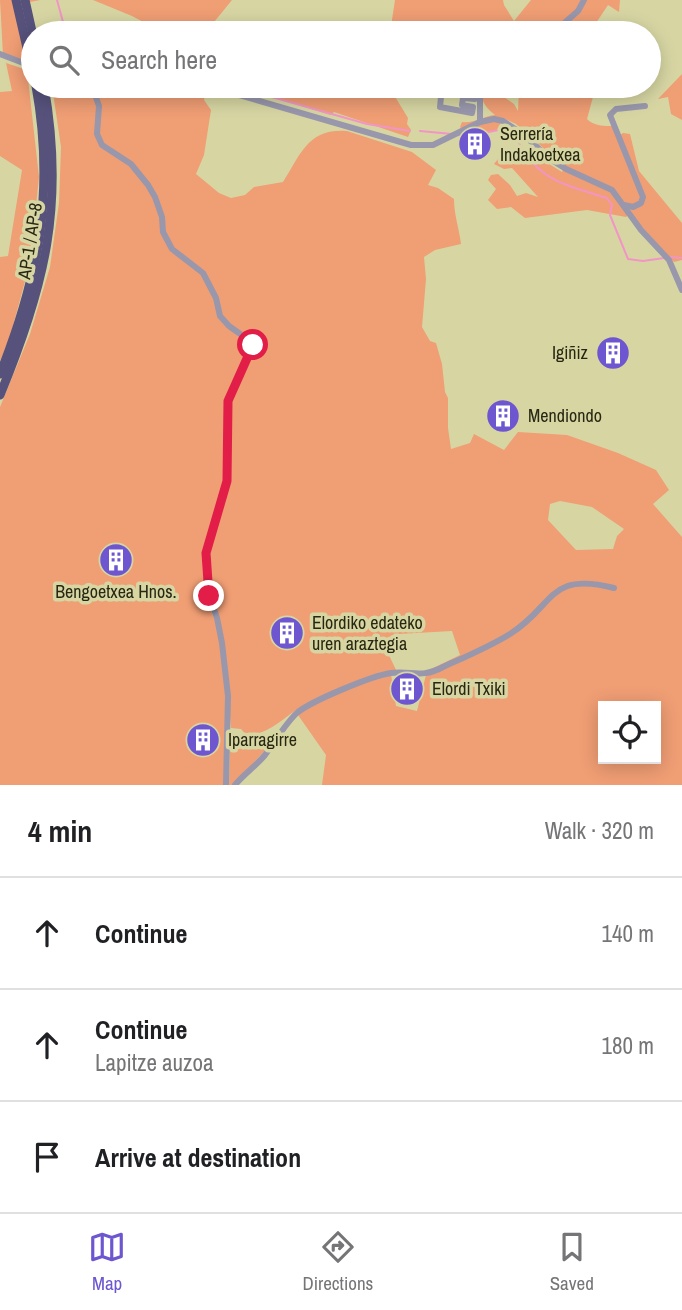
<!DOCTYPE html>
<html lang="en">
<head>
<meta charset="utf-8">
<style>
	body { margin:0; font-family:"Archivo Narrow",sans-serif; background:#f2f2f2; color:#202124 }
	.controls { position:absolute; right:21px; bottom:21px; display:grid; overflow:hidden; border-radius:0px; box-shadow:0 4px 18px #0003 }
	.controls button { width:63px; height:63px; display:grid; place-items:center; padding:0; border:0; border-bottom:2px solid #e0e0e0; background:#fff; color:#202124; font:35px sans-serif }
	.stop { position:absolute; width:21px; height:21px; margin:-16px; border:5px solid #e11d48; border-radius:50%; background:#fff }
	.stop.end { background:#e11d48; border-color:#fff; box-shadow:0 2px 7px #0008 }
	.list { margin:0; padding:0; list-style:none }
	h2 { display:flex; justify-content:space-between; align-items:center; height:91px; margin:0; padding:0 28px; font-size:30px }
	h2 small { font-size:23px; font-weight:400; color:#757577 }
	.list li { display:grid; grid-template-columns:46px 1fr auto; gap:21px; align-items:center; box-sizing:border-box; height:112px; padding:0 28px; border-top:2px solid #e0e0e0 }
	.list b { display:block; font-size:26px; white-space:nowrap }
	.list p { margin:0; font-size:23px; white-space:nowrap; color:#757577 }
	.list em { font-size:23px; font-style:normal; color:#757577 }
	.icon { flex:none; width:38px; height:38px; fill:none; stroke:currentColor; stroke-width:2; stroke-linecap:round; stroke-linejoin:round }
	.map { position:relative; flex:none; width:682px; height:785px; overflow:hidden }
	.search { position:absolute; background:#fff; box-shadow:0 4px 18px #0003; left:21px; right:21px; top:21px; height:77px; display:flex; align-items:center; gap:18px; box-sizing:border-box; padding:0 24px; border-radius:38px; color:#757577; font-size:26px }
	.sheet { height:427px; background:#fff }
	nav { display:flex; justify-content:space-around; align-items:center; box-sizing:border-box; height:98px; border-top:2px solid #e0e0e0; background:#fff; font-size:19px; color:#757577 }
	nav a { display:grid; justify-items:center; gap:4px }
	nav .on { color:#6d56cf }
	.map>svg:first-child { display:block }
</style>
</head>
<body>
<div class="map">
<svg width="682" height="785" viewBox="0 0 682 785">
	<rect width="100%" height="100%" fill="#d7d6a3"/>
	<g fill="#f09e74" fill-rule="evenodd">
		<path d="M0,0H40L25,3L28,63L3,55Z"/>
		<path d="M93,0H232L210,27L208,33H164L132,16Z"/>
		<path d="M395,0H503L504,5L514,21L531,0H582L576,9L586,0H620L619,12L608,5L592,29L586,27L583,33H390Z"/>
		<path d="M6,63L27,70L39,177L30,263L10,337L0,361V257L8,256L22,170L0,156V92L12,91Z"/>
		<path d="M682,74V120L671,114L668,97L658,99Z"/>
		<path d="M52,86H190L206,89L204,100L211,110L204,155L196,174L219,193L231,198L245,195L254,187L283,182C301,154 308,128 347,131L412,152L436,170L428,185L438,188L454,199C454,215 459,228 461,244L435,250L424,257L426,279L422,327L430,341L436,343L442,364L445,392L448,398V428L451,449L470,443L474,434L504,450L518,432L567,435L618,453L656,470L669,490L653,504L682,537V785H322L326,755L298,715L301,707C283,718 269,734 247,736L241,729L231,728L226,671L217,619L212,607L208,560V550L217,528L226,495L223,493L205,547L208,603L202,600L201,606L210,609C235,657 223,732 225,785H0V407L30,334L50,267L59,203L61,147ZM560,501L592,507L624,529L617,536L613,549L576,550L548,520L550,504ZM452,631L460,655L427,671L417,711L396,706L391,674L397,672L387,651L399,634ZM603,706H656V759H603Z"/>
		<path d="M243,86H295L331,92H380L394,95L408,118L407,124L411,130L408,137L334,112L331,115L261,94L254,89Z"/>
		<path d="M481,86H498L493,89L514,104L518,111L519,89L526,86H596L587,119C593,126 605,126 614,126L617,137L623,133L630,134L639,171L682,223V260L674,262L639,224L631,212L626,217L587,210L525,218L511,207L497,209L488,200L496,189L488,180L491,175L498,174L510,185L517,196L526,193L538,197L512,168L504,169L494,164L498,159C511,163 519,159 530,152L562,172L564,166L516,124L503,118L497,130L469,137L460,127L462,122C473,124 484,116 495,115C484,106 481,101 481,86Z"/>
		<path d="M259,739L267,748L234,785H229L230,742L234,740L242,743Z"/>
	</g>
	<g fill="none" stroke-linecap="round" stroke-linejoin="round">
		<g stroke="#f295c6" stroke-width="2">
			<path d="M57,0L66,33"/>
			<path d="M233,86L367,124L410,131"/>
			<path d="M420,131L452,134"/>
			<path d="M458,135C477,140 494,125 513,132C536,180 559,183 607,198L612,205L610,215L628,259L643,261L664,258"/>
			<path d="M669,257L682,258"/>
		</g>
		<g stroke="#9897ac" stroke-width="6">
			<path d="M553,33L578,11L584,0"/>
			<path d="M0,54L26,64"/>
			<path d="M92,86L99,106L97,134L102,145L131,164L148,185L155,197L162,217L163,232L172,249L203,273L216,298L220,316L229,326L253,343L228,401L227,481L206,553L209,595L217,618L222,643L228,696L226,785"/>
			<path d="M208,86L411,145H433L480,122L494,119L503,121L524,135L550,159L566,169L612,190L641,230L669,260L682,290"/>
			<path d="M442,87L475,90V99L463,98L462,105L473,107L472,113L440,107Z"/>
			<path d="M480,122V86"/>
			<path d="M624,205L633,207L641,203L643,197L610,115L616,109L645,106"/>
			<path d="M235,785C244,774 256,766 265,755C274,743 287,721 298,712C314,700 371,676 391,673C411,670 421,679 443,667C465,657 489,647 510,634C555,606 547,571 614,588"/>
		</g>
		<g stroke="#56527c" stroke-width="9">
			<path d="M16,0L33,74"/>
			<path d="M25,0L33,36"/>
			<path d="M0,374C39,277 55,190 36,86"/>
			<path d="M0,395C45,286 65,204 44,86"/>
		</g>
	</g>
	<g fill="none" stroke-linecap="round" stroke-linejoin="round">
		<path stroke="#e11d48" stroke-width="9" d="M209,596L206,553L227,481L228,401L253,345"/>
	</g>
	<defs>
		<g id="building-disc" transform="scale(1.75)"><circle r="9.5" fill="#6d56cf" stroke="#d7d6a3"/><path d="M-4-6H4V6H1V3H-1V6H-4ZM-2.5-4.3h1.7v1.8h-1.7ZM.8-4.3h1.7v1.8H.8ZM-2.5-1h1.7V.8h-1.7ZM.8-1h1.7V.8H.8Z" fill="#fff"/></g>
	</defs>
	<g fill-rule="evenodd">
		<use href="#building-disc" x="475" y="144"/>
		<use href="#building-disc" x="613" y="353"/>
		<use href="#building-disc" x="503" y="416"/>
		<use href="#building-disc" x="116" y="560"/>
		<use href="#building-disc" x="287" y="633"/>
		<use href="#building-disc" x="407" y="689"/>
		<use href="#building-disc" x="203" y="740"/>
	</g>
	<g text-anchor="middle" stroke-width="7" stroke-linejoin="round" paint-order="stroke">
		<g font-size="18" fill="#272713" stroke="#d7d6a3" text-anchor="start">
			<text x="500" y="140">Serrería<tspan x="500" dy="21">Indakoetxea</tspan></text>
			<text x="588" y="359" text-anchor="end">Igiñiz</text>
			<text x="528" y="422">Mendiondo</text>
			<text x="116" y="598" text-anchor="middle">Bengoetxea Hnos.</text>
			<text x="312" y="629">Elordiko edateko<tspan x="312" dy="21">uren araztegia</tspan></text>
			<text x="432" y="695">Elordi Txiki</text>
			<text x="228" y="746">Iparragirre</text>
		</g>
		<g font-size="18" fill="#272713" stroke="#d7d6a3">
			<text transform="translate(30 241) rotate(-81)" y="6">AP-1 / AP-8</text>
		</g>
	</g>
</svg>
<div class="controls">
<button><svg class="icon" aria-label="locate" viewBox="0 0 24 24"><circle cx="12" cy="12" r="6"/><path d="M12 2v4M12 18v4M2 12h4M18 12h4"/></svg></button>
</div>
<div class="stop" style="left:253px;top:345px"></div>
<div class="stop end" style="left:209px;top:596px"></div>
<div class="search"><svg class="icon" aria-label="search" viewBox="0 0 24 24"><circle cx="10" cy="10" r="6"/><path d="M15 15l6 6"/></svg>Search here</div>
</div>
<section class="sheet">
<h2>4 min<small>Walk · 320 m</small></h2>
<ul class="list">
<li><svg class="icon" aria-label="ahead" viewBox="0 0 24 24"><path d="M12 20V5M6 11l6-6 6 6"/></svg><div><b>Continue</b></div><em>140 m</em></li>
<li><svg class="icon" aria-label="ahead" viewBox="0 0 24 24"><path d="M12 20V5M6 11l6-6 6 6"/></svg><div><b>Continue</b><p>Lapitze auzoa</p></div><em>180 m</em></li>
<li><svg class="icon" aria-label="arrive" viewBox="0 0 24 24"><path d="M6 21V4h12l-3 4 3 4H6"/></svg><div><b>Arrive at destination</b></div></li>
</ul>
</section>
<nav>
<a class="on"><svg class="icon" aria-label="map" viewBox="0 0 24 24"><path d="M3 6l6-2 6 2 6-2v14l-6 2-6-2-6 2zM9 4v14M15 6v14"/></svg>Map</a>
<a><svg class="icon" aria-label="directions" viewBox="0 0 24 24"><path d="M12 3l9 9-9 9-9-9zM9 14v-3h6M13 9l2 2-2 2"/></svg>Directions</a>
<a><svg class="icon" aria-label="saved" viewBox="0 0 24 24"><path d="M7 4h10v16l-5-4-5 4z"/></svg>Saved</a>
</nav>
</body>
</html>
